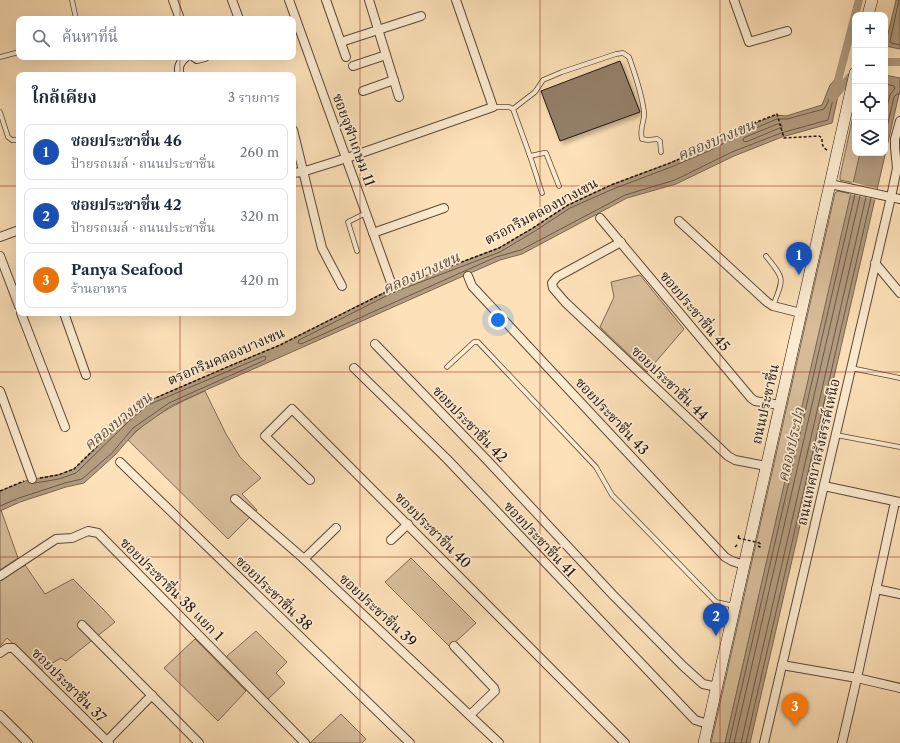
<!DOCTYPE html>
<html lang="th">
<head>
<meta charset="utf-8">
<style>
	body { margin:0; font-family:"Libre Caslon Text","Noto Serif Thai",serif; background:#f6f6f7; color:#1f2937 }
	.controls { position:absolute; right:12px; top:12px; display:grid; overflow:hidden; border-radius:8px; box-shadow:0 4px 16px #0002 }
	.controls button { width:36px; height:36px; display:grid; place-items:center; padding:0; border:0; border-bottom:1px solid #e0e1e3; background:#fff; color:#1f2937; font:20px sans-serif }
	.you { position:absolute; left:498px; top:320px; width:14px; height:14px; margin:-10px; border:3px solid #fff; border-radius:50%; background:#1a73e8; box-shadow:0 0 0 6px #1a73e833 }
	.badge { display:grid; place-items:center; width:26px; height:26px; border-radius:50%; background:#0f766e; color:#fff; font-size:13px; font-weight:700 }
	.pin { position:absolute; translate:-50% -33px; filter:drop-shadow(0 1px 2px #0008) }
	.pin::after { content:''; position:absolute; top:21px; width:14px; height:12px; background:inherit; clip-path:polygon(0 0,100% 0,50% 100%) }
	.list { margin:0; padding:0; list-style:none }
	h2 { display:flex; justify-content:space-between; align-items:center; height:52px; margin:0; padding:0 16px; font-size:17px }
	h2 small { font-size:13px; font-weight:400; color:#747a83 }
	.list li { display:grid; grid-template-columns:26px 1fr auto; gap:12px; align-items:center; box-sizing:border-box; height:56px; margin:0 8px 8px; padding:0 8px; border:1px solid #e0e1e3; border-radius:8px }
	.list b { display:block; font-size:15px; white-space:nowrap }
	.list p { margin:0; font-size:13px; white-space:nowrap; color:#747a83 }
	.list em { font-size:13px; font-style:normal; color:#747a83 }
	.icon { flex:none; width:22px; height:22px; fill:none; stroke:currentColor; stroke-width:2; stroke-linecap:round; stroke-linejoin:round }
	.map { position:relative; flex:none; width:900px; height:743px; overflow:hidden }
	.search { position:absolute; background:#fff; box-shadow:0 4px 16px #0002; left:16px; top:16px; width:280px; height:44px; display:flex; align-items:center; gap:10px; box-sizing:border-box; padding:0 14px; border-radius:8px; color:#747a83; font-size:15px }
	.panel { position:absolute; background:#fff; box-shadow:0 4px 16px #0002; left:16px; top:72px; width:280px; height:244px; border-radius:8px }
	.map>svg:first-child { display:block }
</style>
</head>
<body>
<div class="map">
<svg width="900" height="743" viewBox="0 0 900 743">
	<defs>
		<filter id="shadow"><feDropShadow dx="3" dy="3" stdDeviation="2" flood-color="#0004"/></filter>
	</defs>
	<rect width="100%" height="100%" fill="#fde1b8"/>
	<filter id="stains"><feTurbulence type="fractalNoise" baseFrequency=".005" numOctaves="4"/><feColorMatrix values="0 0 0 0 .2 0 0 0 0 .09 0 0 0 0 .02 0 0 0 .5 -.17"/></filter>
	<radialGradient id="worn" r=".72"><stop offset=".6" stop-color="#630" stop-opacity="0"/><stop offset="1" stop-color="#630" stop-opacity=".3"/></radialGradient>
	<g fill="#d8be9b" stroke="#7e6a55">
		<path d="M855,107V153H861L854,183L840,180V176Z"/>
		<path d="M838,191L851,194V196L725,743H711L835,193Z"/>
		<path d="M640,275L684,329L647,372L600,327L614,297L611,282Z"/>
		<path d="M205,391L226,434L240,457L261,478L242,494L257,510L228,539L128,440C148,417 178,403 205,391Z"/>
		<path d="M1,510L18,558L0,570V511Z"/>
		<path d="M411,558L476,623L450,647L385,582Z"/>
		<path d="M25,565L45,594L73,579L104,610L115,622L66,661L61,658L41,670L7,638L0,646V581L12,572Z"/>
		<path d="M256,631L287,662L276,673L285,683L268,699L226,657Z"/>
		<path d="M195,639L246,691L218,721L164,668Z"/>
		<path d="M341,714L366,739L362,743H310Z"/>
	</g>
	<g fill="#b39c7f" stroke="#796652">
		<path d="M896,0H900V49L885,46Z"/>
		<path d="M844,69L832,123L782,137L734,156L676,184L627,198L522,254L500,260L461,277L197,394L171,406L136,431L115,455L84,483L66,487L20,502L0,511V491L28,480L58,475L74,469L125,419L146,402L232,365L280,345L393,288L499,248L533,228L568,205L611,185L670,163L710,146L737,131L776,115L786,116L822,105L830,85Z"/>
		<path d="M885,75L900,78V90L750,743H725L860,153H885Z"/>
	</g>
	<path fill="#fde1b8" d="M852,182L879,189L877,200L849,194Z"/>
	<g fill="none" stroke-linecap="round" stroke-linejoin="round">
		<g stroke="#6b5847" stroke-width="1">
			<path d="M899,0L890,41L891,43L900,45"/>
			<path d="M885,84L894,86L895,88L890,95L885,114"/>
			<path d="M778,124L782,125V127L746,142L743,141L744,138Z"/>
			<path d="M885,136L894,97L897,94H900"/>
			<path d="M392,293L299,340L298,343L301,344L496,257L521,250L625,195L675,180L732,152L781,133L828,120L834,95H831L826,106L824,109L787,119H777L739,135L711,150L671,167L613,189L570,208L535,231L500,252L397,291"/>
			<path d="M0,506L19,498L65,483L82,479L112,453L133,428L169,403L265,360L266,357L264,356L148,405L128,422L76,473L59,479L35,483"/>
			<path d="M729,743L855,194"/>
			<path d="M734,743L860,196"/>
			<path d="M741,743L866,197"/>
			<path d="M746,743L871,198"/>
		</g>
		<g stroke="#b39c7f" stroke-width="8">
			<path d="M855,15L859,0"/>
			<path d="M885,62H900"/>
			<path d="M837,84L855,15"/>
			<path d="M833,98L850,77L855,74"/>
		</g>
	</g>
	<path fill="#947f67" stroke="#23150f" filter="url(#shadow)" d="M620,61L640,112L560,141L541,91Z"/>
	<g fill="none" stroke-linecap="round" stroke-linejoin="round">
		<g stroke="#5a4839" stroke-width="5.5">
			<g id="lane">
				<path d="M72,0L76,19"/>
				<path d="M0,57L19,52"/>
				<path d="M493,107H509L513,109L530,156L544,153H546L559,186"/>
				<path d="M513,109L535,92L543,80L562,72L616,54L623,53L629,57C635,74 642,94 644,112C645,123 639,127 642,139L648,140L657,139L660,141L661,152"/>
				<path d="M0,112L8,137L12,140H19"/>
				<path d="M530,156L542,193"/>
				<path d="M357,251L348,222L366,213"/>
				<path d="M766,256C785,280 784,277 773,306"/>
				<path d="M447,367L474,342H478L596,467L612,495L653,537L716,602L735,606"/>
				<path d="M851,368L900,378"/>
				<path d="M836,435L900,447"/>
			</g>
		</g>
		<g stroke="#5a4839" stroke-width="10">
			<g id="street">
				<path d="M173,0L180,19"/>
				<path d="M232,0L239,19"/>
				<path d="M289,0L393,288"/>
				<path d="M326,0L346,57"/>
				<path d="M369,0L399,97"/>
				<path d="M734,0L749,42L787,31"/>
				<path d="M341,42L421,16"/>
				<path d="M194,57L197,59L205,57"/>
				<path d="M353,66L386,55"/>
				<path d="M180,75C177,67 180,62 186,57"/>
				<path d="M363,91L394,80"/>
				<path d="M293,130L322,248L342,286"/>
				<path d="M293,173L302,172L347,158L493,107L456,0"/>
				<path d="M830,184L900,199"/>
				<path d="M600,218L751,398L755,401L780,405"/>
				<path d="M679,221L767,302L773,306L801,313"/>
				<path d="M373,233L444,208"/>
				<path d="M0,237L19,230"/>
				<path d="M621,242L557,277L552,283L553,288L565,302L728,456L735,460L766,466"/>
				<path d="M0,256L19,306"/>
				<path d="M875,263L900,293"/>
				<path d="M468,276L472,286L725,557L732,561L744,565"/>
				<path d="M21,313L65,427"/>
				<path d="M64,313L86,375"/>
				<path d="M375,344L486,459L613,595L683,666L703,684L717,687"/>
				<path d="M354,368L447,459L695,720L708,724"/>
				<path d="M0,391L32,479"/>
				<path d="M120,462L410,743"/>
				<path d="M310,480L265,436L292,409L625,743"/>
				<path d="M824,486L899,502"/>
				<path d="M235,499L304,559L499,743"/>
				<path d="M391,540L408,524"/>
				<path d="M304,559L336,528"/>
				<path d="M0,576L56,539L72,538L88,531L98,533L305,743"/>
				<path d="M876,589L900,594"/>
				<path d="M82,625L199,743"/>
				<path d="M454,646L494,688L495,691L470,715"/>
				<path d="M0,653L7,648H13L109,743"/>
				<path d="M782,665L857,678L900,688"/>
				<path d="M0,715L28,743"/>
				<path d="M107,741L152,695"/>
				<path d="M764,743L891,197L897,168L895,148V139L900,121"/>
				<path d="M842,743L857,678L895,502"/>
			</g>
		</g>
		<g stroke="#23150f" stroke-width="12">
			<g id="secondary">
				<path d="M868,15L872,0"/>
				<path d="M704,743L855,73"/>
			</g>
		</g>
		<g stroke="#23150f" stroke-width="1.5" stroke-dasharray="3 2" stroke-linecap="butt">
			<path d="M400,285L499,248L533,228L568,205L611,185L670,163L710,146L736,130L777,114L784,138L819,136L822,138C822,144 822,147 827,150"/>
			<path d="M40,478L58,475L74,469L125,419L146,402L232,365L280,345L386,292"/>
			<path d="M0,491L24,481"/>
			<path d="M738,538L739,535L740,536"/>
			<path d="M758,546L760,547V543"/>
			<path d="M735,547L738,544"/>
		</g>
		<use href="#lane" stroke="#feecd1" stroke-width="4"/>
		<use href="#street" stroke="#feecd1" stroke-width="8"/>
		<use href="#secondary" stroke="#feecd1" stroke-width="11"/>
		<path stroke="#23150f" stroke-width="1.5" stroke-dasharray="3 2" stroke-linecap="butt" d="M738,538L760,543"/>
	</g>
	<path fill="none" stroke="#8f2418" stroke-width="1" stroke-opacity="0.55" d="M180,0V19M360,0V743M540,0V743M720,0V743M180,57V75M0,186H19M293,186H900M180,313V743M0,372H900M0,557H900"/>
	<g text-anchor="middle" stroke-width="3.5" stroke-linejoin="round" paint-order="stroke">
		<g font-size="14" fill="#23150f" stroke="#feecd1">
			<text transform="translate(354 140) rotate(70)" y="5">ซอยจุฬาเกษม 11</text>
			<text transform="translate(541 211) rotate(-28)" y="5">ตรอกริมคลองบางเขน</text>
			<text transform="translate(695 311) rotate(50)" y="5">ซอยประชาชื่น 45</text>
			<text transform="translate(226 356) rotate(-23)" y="5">ตรอกริมคลองบางเขน</text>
			<text transform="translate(670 383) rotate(44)" y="5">ซอยประชาชื่น 44</text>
			<text transform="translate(765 404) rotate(-77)" y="5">ถนนประชาชื่น</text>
			<text transform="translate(612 416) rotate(47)" y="5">ซอยประชาชื่น 43</text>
			<text transform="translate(470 424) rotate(46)" y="5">ซอยประชาชื่น 42</text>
			<text transform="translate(818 452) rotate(-77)" y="5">ถนนเทศบาลรังสรรค์เหนือ</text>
			<text transform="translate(433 530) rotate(45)" y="5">ซอยประชาชื่น 40</text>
			<text transform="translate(540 539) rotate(47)" y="5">ซอยประชาชื่น 41</text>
			<text transform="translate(172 589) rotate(45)" y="5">ซอยประชาชื่น 38 แยก 1</text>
			<text transform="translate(274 593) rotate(44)" y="5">ซอยประชาชื่น 38</text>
			<text transform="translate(378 610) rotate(43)" y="5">ซอยประชาชื่น 39</text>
			<text transform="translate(69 685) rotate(45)" y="5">ซอยประชาชื่น 37</text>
		</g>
		<g font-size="15" font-style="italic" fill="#5d4b3c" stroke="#feecd1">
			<text transform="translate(716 140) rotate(-23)" y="5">คลองบางเขน</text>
			<text transform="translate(421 273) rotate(-24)" y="5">คลองบางเขน</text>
			<text transform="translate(118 421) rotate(-39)" y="5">คลองบางเขน</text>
			<text transform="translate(791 445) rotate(-77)" y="5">คลองประปา</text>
		</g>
	</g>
	<rect width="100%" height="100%" filter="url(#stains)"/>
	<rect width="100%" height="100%" fill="url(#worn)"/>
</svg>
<div class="controls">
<button>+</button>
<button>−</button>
<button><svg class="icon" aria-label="locate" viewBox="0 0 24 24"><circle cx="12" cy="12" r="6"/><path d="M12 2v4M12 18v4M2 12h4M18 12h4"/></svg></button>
<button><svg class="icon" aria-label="layers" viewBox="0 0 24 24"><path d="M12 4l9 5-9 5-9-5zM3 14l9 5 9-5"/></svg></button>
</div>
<div class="you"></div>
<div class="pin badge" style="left:799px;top:275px;background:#1a4fb4">1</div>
<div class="pin badge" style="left:716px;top:636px;background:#1a4fb4">2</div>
<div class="pin badge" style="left:795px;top:726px;background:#e8710a">3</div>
<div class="search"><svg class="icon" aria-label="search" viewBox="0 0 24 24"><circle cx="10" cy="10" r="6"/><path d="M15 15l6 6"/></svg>ค้นหาที่นี่</div>
<section class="panel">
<h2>ใกล้เคียง<small>3 รายการ</small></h2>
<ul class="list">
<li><span class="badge" style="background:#1a4fb4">1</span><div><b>ซอยประชาชื่น 46</b><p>ป้ายรถเมล์ · ถนนประชาชื่น</p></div><em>260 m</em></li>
<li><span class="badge" style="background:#1a4fb4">2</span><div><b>ซอยประชาชื่น 42</b><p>ป้ายรถเมล์ · ถนนประชาชื่น</p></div><em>320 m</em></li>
<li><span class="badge" style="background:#e8710a">3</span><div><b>Panya Seafood</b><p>ร้านอาหาร</p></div><em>420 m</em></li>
</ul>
</section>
</div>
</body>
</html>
